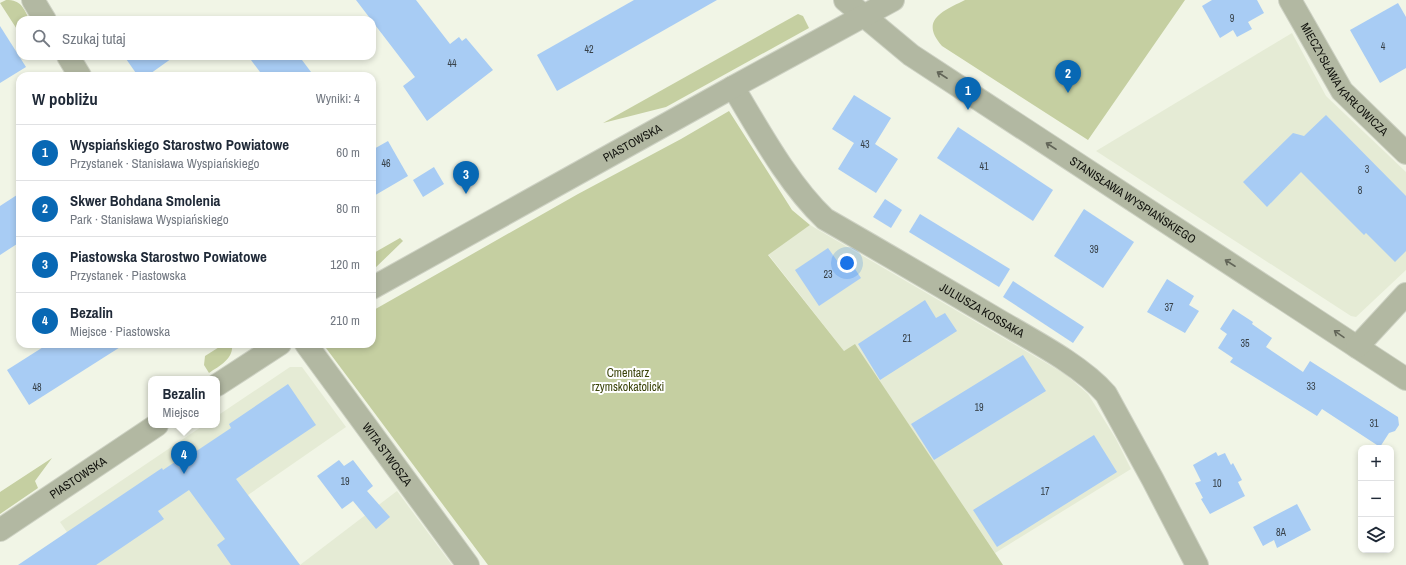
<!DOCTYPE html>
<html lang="pl">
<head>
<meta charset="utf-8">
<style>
	body { margin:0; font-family:"Archivo Narrow",sans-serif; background:#f2f2f3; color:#1f2937 }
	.controls { position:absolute; right:12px; bottom:12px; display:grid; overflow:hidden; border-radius:8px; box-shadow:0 2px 6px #0003 }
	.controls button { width:36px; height:36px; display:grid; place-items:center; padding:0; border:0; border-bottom:1px solid #e0e1e3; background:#fff; color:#1f2937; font:20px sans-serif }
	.you { position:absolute; left:847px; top:263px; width:14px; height:14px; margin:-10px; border:3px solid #fff; border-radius:50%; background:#1a73e8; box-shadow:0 0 0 6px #1a73e833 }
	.badge { display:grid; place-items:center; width:26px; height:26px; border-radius:50%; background:#0868b4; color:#fff; font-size:13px; font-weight:700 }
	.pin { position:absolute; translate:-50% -33px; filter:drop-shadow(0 1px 2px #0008) }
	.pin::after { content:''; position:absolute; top:21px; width:14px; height:12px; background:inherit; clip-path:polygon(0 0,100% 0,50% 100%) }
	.popup { position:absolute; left:148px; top:376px; width:72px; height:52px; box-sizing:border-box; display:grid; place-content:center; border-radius:8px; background:#fff; filter:drop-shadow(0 1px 3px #0005); font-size:13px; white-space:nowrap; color:#747a83 }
	.popup b { font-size:15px; color:#1f2937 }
	.popup::after { content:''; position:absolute; left:50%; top:100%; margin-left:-8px; border:8px solid transparent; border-top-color:#fff }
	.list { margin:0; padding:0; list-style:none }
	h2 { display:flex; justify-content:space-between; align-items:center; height:52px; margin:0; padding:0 16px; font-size:17px }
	h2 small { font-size:13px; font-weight:400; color:#747a83 }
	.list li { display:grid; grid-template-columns:26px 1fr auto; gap:12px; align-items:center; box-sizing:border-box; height:56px; padding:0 16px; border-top:1px solid #e0e1e3 }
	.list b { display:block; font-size:15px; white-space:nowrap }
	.list p { margin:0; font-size:13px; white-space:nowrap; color:#747a83 }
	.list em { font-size:13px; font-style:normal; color:#747a83 }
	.icon { flex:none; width:22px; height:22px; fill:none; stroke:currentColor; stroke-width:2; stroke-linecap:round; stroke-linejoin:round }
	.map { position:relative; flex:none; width:1406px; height:565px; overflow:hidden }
	.search { position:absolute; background:#fff; box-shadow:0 2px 6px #0003; left:16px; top:16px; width:360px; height:44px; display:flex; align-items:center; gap:10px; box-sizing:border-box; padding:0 14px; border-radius:12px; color:#747a83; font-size:15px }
	.panel { position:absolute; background:#fff; box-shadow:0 2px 6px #0003; left:16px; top:72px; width:360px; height:276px; border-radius:12px }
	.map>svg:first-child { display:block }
</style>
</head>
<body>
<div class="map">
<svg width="1406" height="565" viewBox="0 0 1406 565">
	<rect width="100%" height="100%" fill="#f1f5e6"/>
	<g fill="#e5ebd5">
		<path d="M1292,33L1326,96L1406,172V270L1356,317L1351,316L1096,151Z"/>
		<path d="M810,225L1065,374L1088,394L1116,439L1131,469L995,553L855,345L844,351L768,254Z"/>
		<path d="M290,367H302L346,427L248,495L300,565H90L60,522L204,425H217V416Z"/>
		<path d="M397,491L452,565H300Z"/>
	</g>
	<g fill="#c5cfa1">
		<path d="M6,0C22,0 23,8 30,20H20V34L0,3Z"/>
		<path d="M965,0H1185L1088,140L942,46C919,20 943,11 965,0Z"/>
		<path d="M798,14L803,16L809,28L666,107L603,123Z"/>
		<path d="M729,111L792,210L810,225L768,255L844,351L855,344L1003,565H488L323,344H372V311L578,194L681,139Z"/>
		<path d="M400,238L403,241L372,271V254Z"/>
		<path d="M224,344H232C234,359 219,366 209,373L204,365L205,356Z"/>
		<path d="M52,458L35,481L38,488L0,514V492Z"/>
	</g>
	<g fill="#a8ccf4">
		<path d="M356,0H416L450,44L459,37L462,41L466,38L493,70L427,121L403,86L415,77Z"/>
		<path d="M634,0H717L557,91L537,55Z"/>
		<path d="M1212,0H1257L1264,13L1248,22L1252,29L1237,37L1233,30L1220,38L1202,6Z"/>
		<path d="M1398,3L1406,17V68L1380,83L1350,30Z"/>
		<path d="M0,26L26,67L0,83Z"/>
		<path d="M124,56H175L147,76H138Z"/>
		<path d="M248,56H299L314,76H263Z"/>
		<path d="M854,95L891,118L875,144L898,159L876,193L838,169L854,143L832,129Z"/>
		<path d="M1326,115L1406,196V251L1395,262L1366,233L1364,235L1301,172L1267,207L1243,182L1293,133L1304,136Z"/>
		<path d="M958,127L1053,190L1033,221L937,158Z"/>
		<path d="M388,141L408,176L372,197V150Z"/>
		<path d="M434,167L444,184L423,197L413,180Z"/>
		<path d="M20,193V242L0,255V206Z"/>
		<path d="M885,199L902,210L891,228L873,217Z"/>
		<path d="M1084,209L1134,242L1103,288L1054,256Z"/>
		<path d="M920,214L1010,269L999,287L909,232Z"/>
		<path d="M828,248L840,265L849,260L861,278L819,306L795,270Z"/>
		<path d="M1167,279L1194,296L1189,305L1199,311L1185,333L1147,312Z"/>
		<path d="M1013,281L1084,327L1073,343L1003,297Z"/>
		<path d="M925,300L936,318L945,313L957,331L880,380L858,344Z"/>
		<path d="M1233,309L1253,322L1252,324L1272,338L1266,347L1303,372L1310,361L1398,417L1399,425L1395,431L1389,433L1380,447L1322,409L1317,416L1230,362L1233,358L1218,348L1227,334L1220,329Z"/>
		<path d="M48,344H125L29,405L7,370Z"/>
		<path d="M1023,355L1046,391L934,460L911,424Z"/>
		<path d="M288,384L316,425L236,479L300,565H231L217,545L225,539L189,490L158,511L164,519L96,565H18L162,468L163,470L194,449L195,452L231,428L229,424Z"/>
		<path d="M1094,435L1117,472L997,547L973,510Z"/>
		<path d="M1216,452L1218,456L1225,453L1231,465L1233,463L1242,480L1238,482L1245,496L1210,514L1201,499L1203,498L1195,483L1201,481L1193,465Z"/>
		<path d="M339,460L344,466L353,460L373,486L367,491L390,517L376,529L353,501L342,509L317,476Z"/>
		<path d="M1297,504L1311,530L1277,548L1274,540L1263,546L1253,527Z"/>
	</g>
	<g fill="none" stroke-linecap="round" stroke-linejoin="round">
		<g stroke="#cdd1c3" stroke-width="24">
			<g id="minor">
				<path d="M33,0L45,20"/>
				<path id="s1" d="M845,0L911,55L1406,379"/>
				<path id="s2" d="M1290,0L1342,91L1406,153"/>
				<path d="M68,56L80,76"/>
				<path id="s3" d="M733,87C759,130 788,184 825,219C881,251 937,284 993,317C1028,338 1080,364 1106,394L1153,480L1197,565"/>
				<path id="s4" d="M372,288L733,87L893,0"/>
				<path id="s5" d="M306,344L468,565"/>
				<path d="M1357,347L1406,294"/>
				<path d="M217,385L280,344"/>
				<path id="s6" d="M0,530L157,425"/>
			</g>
		</g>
		<use href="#minor" stroke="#b2b8a2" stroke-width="22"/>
	</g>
	<defs><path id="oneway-shaft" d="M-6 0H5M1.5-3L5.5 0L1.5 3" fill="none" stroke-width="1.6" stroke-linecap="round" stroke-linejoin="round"/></defs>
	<g stroke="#626558">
		<use href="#oneway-shaft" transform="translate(942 75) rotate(-147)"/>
		<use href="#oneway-shaft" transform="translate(1051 146) rotate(-147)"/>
		<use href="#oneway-shaft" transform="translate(1230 263) rotate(-147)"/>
		<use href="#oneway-shaft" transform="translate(1339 334) rotate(-145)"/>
	</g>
	<g text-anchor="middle" stroke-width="4" stroke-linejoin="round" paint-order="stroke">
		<g font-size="10" fill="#374047">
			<text x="1232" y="22">9</text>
			<text x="1383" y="50">4</text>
			<text x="589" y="53">42</text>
			<text x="452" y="67">44</text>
			<text x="865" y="148">43</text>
			<text x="386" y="167">46</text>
			<text x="984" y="170">41</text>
			<text x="1367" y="173">3</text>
			<text x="1360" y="194">8</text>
			<text x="1094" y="253">39</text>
			<text x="828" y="278">23</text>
			<text x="1169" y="311">37</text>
			<text x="907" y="342">21</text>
			<text x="1245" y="347">35</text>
			<text x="1311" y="390">33</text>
			<text x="37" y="391">48</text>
			<text x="979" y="411">19</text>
			<text x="1374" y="427">31</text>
			<text x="345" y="485">19</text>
			<text x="1217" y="487">10</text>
			<text x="1045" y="495">17</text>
			<text x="1281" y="536">8A</text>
		</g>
		<g font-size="12" fill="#11120d" stroke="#fff">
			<text dy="4" stroke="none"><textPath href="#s2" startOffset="97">MIECZYSŁAWA KARŁOWICZA</textPath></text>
			<text dy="4" stroke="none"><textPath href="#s4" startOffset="298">PIASTOWSKA</textPath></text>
			<text dy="4" stroke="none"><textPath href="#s1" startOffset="351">STANISŁAWA WYSPIAŃSKIEGO</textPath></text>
			<text dy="4" stroke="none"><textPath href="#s3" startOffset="343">JULIUSZA KOSSAKA</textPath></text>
			<text dy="4" stroke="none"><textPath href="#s5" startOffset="137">WITA STWOSZA</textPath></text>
			<text dy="4" stroke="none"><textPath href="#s6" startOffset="94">PIASTOWSKA</textPath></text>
		</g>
		<g font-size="12" fill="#3a4309" stroke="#fff">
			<text x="628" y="377">Cmentarz<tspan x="628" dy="14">rzymskokatolicki</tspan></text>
		</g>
	</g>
</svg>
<div class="controls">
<button>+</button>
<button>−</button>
<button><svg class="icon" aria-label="layers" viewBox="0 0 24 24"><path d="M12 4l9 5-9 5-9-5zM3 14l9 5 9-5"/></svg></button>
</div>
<div class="you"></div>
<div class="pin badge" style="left:968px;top:110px">1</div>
<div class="pin badge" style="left:1068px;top:93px">2</div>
<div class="pin badge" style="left:466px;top:194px">3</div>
<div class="pin badge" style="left:184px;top:474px">4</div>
<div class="popup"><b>Bezalin</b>Miejsce</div>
<div class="search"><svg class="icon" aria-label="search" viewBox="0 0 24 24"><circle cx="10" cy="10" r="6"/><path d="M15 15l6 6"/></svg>Szukaj tutaj</div>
<section class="panel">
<h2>W pobliżu<small>Wyniki: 4</small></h2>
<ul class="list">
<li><span class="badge">1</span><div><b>Wyspiańskiego Starostwo Powiatowe</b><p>Przystanek · Stanisława Wyspiańskiego</p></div><em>60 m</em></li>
<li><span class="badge">2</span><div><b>Skwer Bohdana Smolenia</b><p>Park · Stanisława Wyspiańskiego</p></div><em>80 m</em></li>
<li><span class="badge">3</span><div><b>Piastowska Starostwo Powiatowe</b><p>Przystanek · Piastowska</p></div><em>120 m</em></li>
<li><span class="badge">4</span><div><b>Bezalin</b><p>Miejsce · Piastowska</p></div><em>210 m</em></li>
</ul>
</section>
</div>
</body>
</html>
